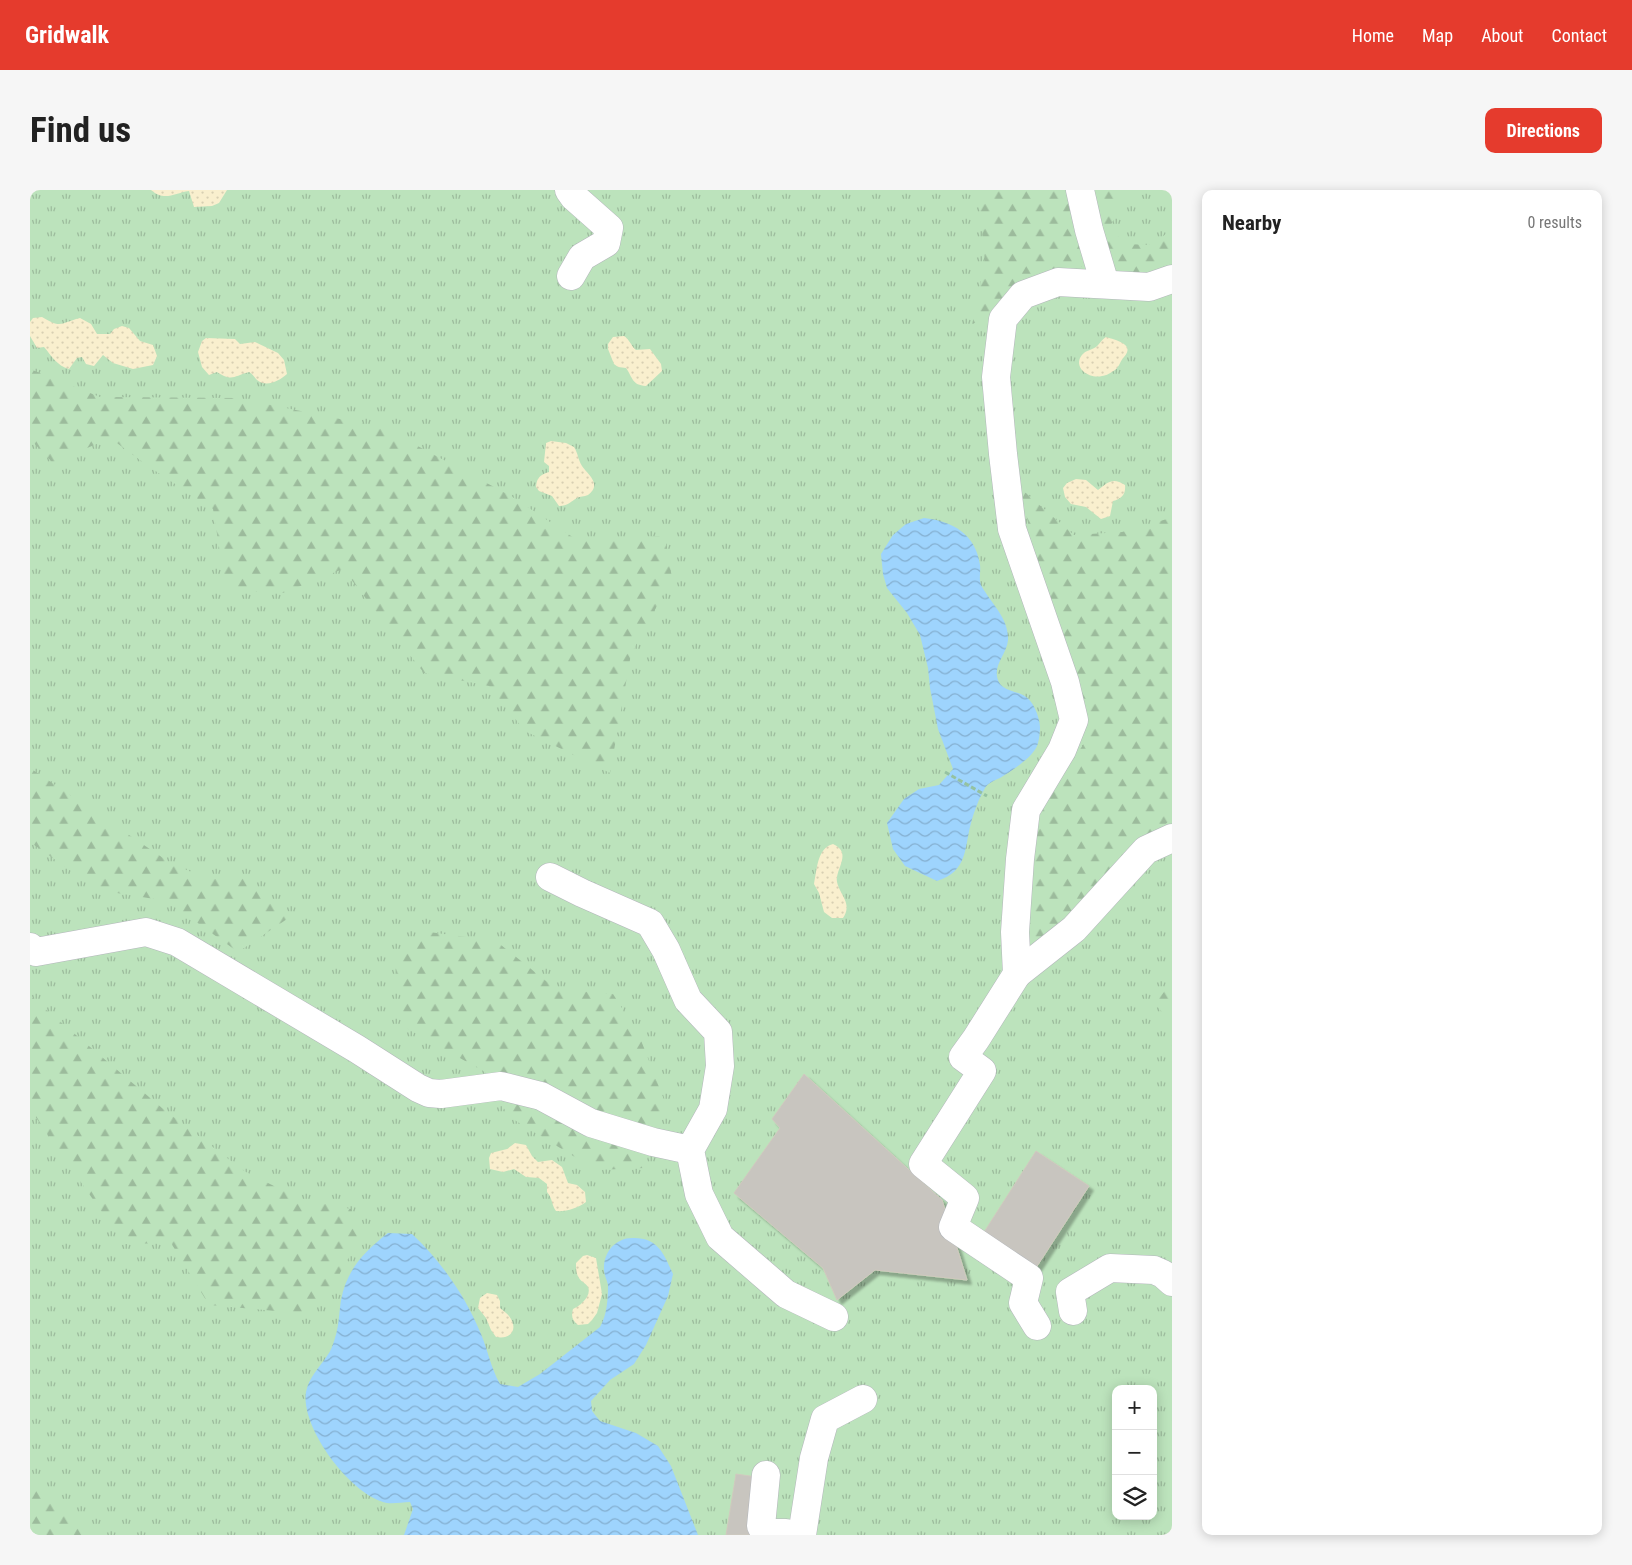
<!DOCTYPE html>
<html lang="en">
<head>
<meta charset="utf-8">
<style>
	body { margin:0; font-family:"Roboto Condensed",sans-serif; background:#f6f6f6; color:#222 }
	.controls { position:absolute; right:15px; bottom:15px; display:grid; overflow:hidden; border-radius:10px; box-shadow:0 2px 12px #0003 }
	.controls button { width:45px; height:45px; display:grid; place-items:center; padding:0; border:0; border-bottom:1px solid #e0e0e0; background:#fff; color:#222; font:25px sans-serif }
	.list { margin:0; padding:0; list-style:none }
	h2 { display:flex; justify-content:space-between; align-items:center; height:65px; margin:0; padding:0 20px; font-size:21px }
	h2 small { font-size:16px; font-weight:400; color:#767676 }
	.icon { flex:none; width:28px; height:28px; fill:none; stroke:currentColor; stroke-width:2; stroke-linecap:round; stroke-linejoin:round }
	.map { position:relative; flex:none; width:1142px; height:1345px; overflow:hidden; border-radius:10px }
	header { display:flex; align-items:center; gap:30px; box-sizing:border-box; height:70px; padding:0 25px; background:#e53b2d; color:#fff }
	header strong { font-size:24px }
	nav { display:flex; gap:28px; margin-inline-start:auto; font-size:18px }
	.intro { display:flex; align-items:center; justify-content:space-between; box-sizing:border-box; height:120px; padding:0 30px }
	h1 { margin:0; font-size:35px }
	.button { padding:12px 22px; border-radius:10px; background:#e53b2d; color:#fff; font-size:18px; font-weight:700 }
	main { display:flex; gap:30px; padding:0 30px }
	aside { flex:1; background:#fff; border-radius:10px; box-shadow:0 2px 12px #0003 }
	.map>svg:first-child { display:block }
</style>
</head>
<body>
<header>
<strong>Gridwalk</strong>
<nav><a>Home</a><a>Map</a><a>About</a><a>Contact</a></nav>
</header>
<div class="intro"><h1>Find us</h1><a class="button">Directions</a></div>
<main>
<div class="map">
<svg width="1142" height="1345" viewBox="0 0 1142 1345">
	<defs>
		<pattern id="grass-tufts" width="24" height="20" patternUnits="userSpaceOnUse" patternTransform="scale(1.25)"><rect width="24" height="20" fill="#bce3bc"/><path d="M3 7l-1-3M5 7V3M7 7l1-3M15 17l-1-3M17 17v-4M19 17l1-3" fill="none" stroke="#9cbb9c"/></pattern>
		<pattern id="forest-firs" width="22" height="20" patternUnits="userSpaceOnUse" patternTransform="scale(1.25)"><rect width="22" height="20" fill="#bce3bc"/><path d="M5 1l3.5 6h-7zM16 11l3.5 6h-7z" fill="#9cbb9c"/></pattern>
		<pattern id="sand-dots" width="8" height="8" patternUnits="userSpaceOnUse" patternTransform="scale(1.25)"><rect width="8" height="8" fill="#f9efce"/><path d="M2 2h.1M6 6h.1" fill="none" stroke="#d8cfb3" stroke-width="1.8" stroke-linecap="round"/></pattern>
		<pattern id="water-waves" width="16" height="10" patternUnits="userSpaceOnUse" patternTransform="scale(1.25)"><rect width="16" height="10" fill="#9ed4fd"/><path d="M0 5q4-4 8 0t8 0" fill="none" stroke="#84afd0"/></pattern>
		<filter id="shadow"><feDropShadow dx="4.5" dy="4.5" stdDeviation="1" flood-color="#0004"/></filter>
	</defs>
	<rect width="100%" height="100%" fill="#ece9e0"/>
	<path fill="url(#grass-tufts)" fill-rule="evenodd" d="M0,0H1142V1345H0ZM1086,1199H1123V1326H1086Z"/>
	<g fill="url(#forest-firs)">
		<path d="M948,0H1097L1081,35L1093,54L1124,55L1142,38V82L1100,84L1035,74L991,97L942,135L955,72Z"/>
		<path d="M0,179L70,207L207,208L354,238L481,306L547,350L635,346L642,388L601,464L580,583L495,541L459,496L394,483L313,379L253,403L196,400L183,319L121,278L80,248L23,273L0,249Z"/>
		<path d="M990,298L1044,345L1092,342L1137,329L1142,324V628L994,768L1008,622L1053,555L1051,495L1010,384Z"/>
		<path d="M0,578L139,672L177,689L215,688L263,725L208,762L137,711L68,700L0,652Z"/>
		<path d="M399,742L466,751L526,799L583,804L609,845L636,915L614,978L566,980L478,926L455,882L376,838L364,766Z"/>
		<path d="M1142,792V835L1125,813Z"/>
		<path d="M0,806L132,918L214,981L270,1009L321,1019L332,1044L306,1090L278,1124L179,1115L141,1053L94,1054L0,919Z"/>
		<path d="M0,1282L60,1345H0Z"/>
	</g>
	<g fill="url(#sand-dots)">
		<path d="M121,0H197L189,13L182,16L164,17L159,1C144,3 135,12 121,0Z"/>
		<path d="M12,127C32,139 30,133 50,128L61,134L67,144H80L84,139L92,136L99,138L110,151L123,155L127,166L123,175L103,179L83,173L73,165L64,176L56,174L52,167L47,168L39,179C27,176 21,165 14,157L7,158L0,146V132L3,128Z"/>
		<path d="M594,146C600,150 601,156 606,160L620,159L631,174L632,181L616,196C602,195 603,188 596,178L588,177L584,174L578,159V154L583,147Z"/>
		<path d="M1076,147C1085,150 1106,154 1094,167C1090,171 1090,176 1085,180C1082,182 1076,186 1072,186C1061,189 1045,180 1050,168C1054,160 1060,161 1066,157C1070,154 1071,150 1076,147Z"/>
		<path d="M176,148L205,149L210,154L225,152L248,163L254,170L257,184C249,191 236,198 227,190C224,187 223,184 219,182C204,186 202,192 187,182L179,185L172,177L168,162L172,151Z"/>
		<path d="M521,251L536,253L544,257C548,263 548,270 552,276C557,284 573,294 558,305C554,307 550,306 547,308C540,312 538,316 529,316L522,306L509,301L506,297C507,287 510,285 519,282V276L514,272L516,253Z"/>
		<path d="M1046,289L1056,290L1068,300C1078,292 1083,287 1095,295C1096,304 1092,309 1083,311L1080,326L1071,329L1056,317L1041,314L1035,307L1033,298L1037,293Z"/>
		<path d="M803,654C823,663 805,679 807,692C810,705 823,714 813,728H802L794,722L789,703L784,694C787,680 787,658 803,654Z"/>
		<path d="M485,953L496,955L502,966L508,972L522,970L532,977L538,993L547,995L555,1002L556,1012C548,1018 536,1022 526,1021C521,1014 523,1009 517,1002V994L509,988L496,987L484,979L473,982L460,979L459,968L461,963L477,959Z"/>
		<path d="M557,1065L566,1068L572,1104L567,1123L562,1130L558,1134L548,1135C542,1130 541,1126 543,1119C550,1116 562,1106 558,1097C556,1093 551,1092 549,1088C546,1084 546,1078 546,1073L553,1066Z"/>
		<path d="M457,1103L467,1105L470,1111V1118C473,1121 477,1123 479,1126C489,1139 481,1150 466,1147L461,1140L456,1128L448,1118L450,1108Z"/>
	</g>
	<g fill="url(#water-waves)">
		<path d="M894,328C922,331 946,344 950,375C951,382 948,390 952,397C962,414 979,429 978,450C977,463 965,473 967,486C969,502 987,500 996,507C1004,512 1010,529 1010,537C1010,543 1009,551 1007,556C1002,568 981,581 970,588C965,590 958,593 955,598C949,608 944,622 941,633C934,659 938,681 907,691L875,676L863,659L857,633L874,609L889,599L909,595L923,579L908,539L900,498L898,478L890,445L877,423L857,398L853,384L851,364L863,345L876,334Z"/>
		<path d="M358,1043L382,1044C411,1071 436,1107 451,1144C458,1161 461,1178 470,1194L488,1197L510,1184L570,1137C577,1125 578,1109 578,1095C577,1090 574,1085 574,1080C573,1062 586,1047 604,1048C629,1048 634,1065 643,1084L638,1106L616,1155L604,1174L580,1190L561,1211L562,1221L570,1231L606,1243L628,1256L641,1276L668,1345H374L383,1319L380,1312C373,1312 364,1314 357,1313C321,1306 270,1237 276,1202C279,1187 289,1178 297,1166C301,1161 303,1154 305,1148C309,1136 309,1123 311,1110C317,1079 334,1062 358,1043Z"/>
	</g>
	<g fill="#c8c5bf" stroke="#d0cabe" filter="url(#shadow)">
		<path d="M774,884L912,1010L937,1090L845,1080L807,1110L793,1078L704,1003L750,938L742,929Z"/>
		<path d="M1006,961L1059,996L1002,1084L949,1050Z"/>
		<path d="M706,1284L727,1287L722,1345H696Z"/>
	</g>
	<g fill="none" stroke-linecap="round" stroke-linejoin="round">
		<g stroke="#b3b6bb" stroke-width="29">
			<g id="minor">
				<path d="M539,0L544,7L579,38L576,53L552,67L541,86"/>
				<path d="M1050,0L1059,40L1075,94"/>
				<path d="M520,687L552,703L620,733L636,760L658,810L688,842L690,876L683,919L660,960L669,1004L690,1047L756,1104L804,1127"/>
				<path d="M0,757L6,762L116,742L147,752L327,859L388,898L399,903L411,904L471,896L511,906L561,933L623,952L660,960"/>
				<path d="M987,784L1044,739L1116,660L1142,648"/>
				<path d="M1043,1121L1040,1102L1080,1078L1124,1080L1133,1084L1142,1092"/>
				<path d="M1007,1136L993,1113L999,1088L923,1037L935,1008L893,974L952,881L933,867L946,849L987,784L985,742L990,669L996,620L1032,560L1044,530L1035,492L982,339L973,264L966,187L973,129L993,105L1028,92L1119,97L1142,89"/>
				<path d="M736,1285L731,1336L736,1343H756L757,1345"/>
				<path d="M772,1345L784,1268L795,1229L833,1209"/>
			</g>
		</g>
		<path stroke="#95c2a1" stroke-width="3" stroke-dasharray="5 2.5" stroke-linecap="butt" d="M915,582L957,606"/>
		<use href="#minor" stroke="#fff" stroke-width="28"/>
	</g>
</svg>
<div class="controls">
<button>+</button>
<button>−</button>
<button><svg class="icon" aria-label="layers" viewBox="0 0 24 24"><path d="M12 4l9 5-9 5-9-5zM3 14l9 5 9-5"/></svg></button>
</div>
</div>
<aside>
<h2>Nearby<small>0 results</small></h2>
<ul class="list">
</ul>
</aside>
</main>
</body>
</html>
